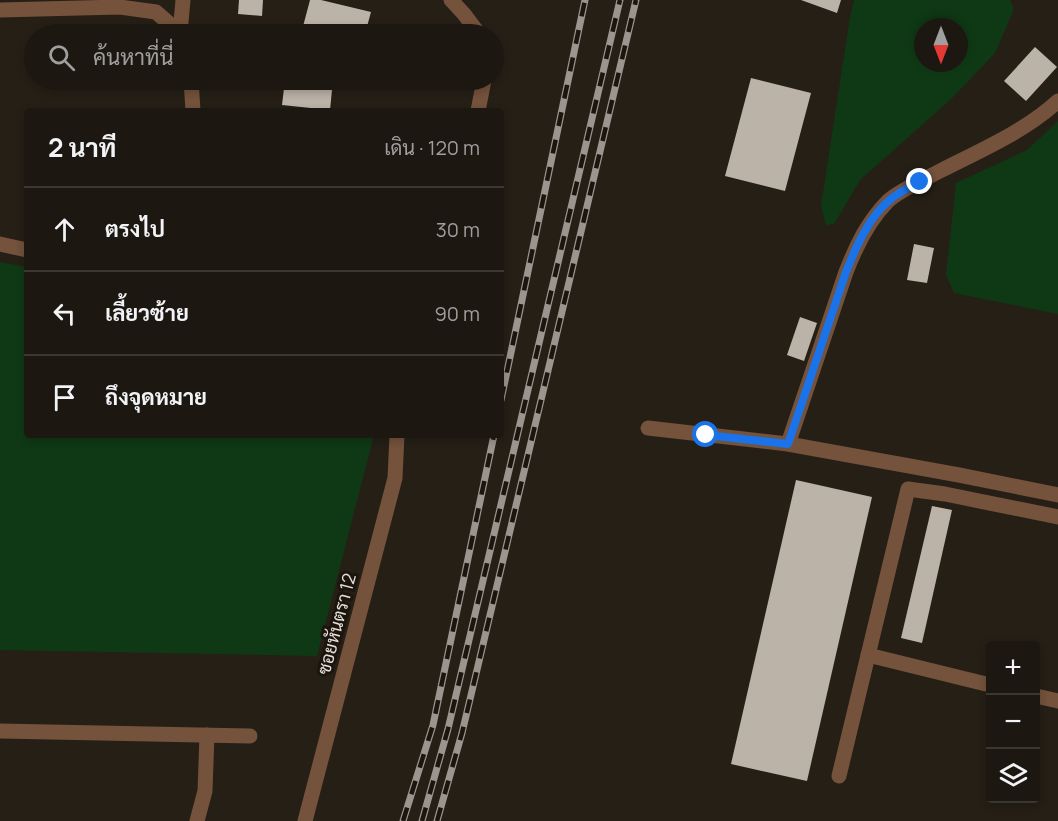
<!DOCTYPE html>
<html lang="th">
<head>
<meta charset="utf-8">
<style>
	body { margin:0; font-family:Manrope,Sarabun,sans-serif; background:#252019; color:#f1f3f6 }
	.controls { position:absolute; right:18px; bottom:18px; display:grid; overflow:hidden; border-radius:6px; box-shadow:0 3px 9px #0003 }
	.controls button { width:54px; height:54px; display:grid; place-items:center; padding:0; border:0; border-bottom:2px solid #3a3630; background:#1c1710; color:#f1f3f6; font:30px sans-serif }
	.compass { position:absolute; left:914px; top:18px; width:54px; height:54px; border-radius:50%; background:#1c1710; box-shadow:0 3px 9px #0003; rotate:180deg }
	.stop { position:absolute; width:18px; height:18px; margin:-14px; border:4px solid #1a73e8; border-radius:50%; background:#fff }
	.stop.end { background:#1a73e8; border-color:#fff; box-shadow:0 2px 6px #0008 }
	.list { margin:0; padding:0; list-style:none }
	h2 { display:flex; justify-content:space-between; align-items:center; height:78px; margin:0; padding:0 24px; font-size:26px }
	h2 small { font-size:20px; font-weight:400; color:#a09f9f }
	.list li { display:grid; grid-template-columns:39px 1fr auto; gap:18px; align-items:center; box-sizing:border-box; height:84px; padding:0 24px; border-top:2px solid #3a3630 }
	.list b { display:block; font-size:22px; white-space:nowrap }
	.list em { font-size:20px; font-style:normal; color:#a09f9f }
	.icon { flex:none; width:33px; height:33px; fill:none; stroke:currentColor; stroke-width:2; stroke-linecap:round; stroke-linejoin:round }
	.map { position:relative; flex:none; width:1058px; height:821px; overflow:hidden }
	.search { position:absolute; background:#1c1710; box-shadow:0 3px 9px #0003; left:24px; top:24px; width:480px; height:66px; display:flex; align-items:center; gap:15px; box-sizing:border-box; padding:0 21px; border-radius:33px; color:#a09f9f; font-size:22px }
	.panel { position:absolute; background:#1c1710; box-shadow:0 3px 9px #0003; left:24px; top:108px; width:480px; height:330px; border-radius:6px }
	.map>svg:first-child { display:block }
</style>
</head>
<body>
<div class="map">
<svg width="1058" height="821" viewBox="0 0 1058 821">
	<rect width="100%" height="100%" fill="#251f16"/>
	<g fill="#0f3915" fill-rule="evenodd">
		<path d="M854,0H1010L1014,9L995,53L951,99L860,180L834,224L826,225L821,206L850,17ZM923,27H959V63H923Z"/>
		<path d="M1058,121V314L954,293L946,275L956,183L1027,150Z"/>
		<path d="M0,262L27,267V435H374L317,656L0,650Z"/>
	</g>
	<g fill="#bcb3a8">
		<path d="M239,0H263L262,16L238,14Z"/>
		<path d="M310,0H321L371,12L365,34H301Z"/>
		<path d="M801,0H841L837,13Z"/>
		<path d="M1035,47L1057,67L1026,101L1004,81Z"/>
		<path d="M751,78L811,93L785,191L725,176Z"/>
		<path d="M285,80H333L330,110L282,105Z"/>
		<path d="M914,244L934,248L927,283L907,280Z"/>
		<path d="M800,317L817,323L804,361L787,355Z"/>
		<path d="M796,480L872,497L807,781L731,764Z"/>
		<path d="M932,506L952,510L922,643L901,638Z"/>
	</g>
	<g fill="none" stroke-linecap="round" stroke-linejoin="round">
		<g stroke="#74523c" stroke-width="15">
			<path d="M451,0L464,14L479,34"/>
			<path d="M0,10L120,7L156,12L181,34"/>
			<path d="M180,33L183,0"/>
			<path d="M191,80L193,111"/>
			<path d="M478,111L484,80"/>
			<path d="M0,244L27,250"/>
			<path d="M648,428L788,444L959,475L1058,495"/>
			<path d="M788,444L846,272C856,246 868,221 888,201C900,190 925,179 940,171C981,150 1024,132 1058,101"/>
			<path d="M868,655L990,685"/>
			<path d="M1036,696L1058,701"/>
			<path d="M0,731L250,736"/>
			<path d="M839,776L908,489L945,494L1058,517"/>
			<path d="M197,821L205,791L207,735"/>
			<path d="M305,821L395,478L397,435"/>
		</g>
		<g stroke="#9a958e" stroke-width="7">
			<g id="rail">
				<path d="M501,400L585,0"/>
				<path d="M403,821L433,725L494,435"/>
				<path d="M422,821L448,729L620,0"/>
				<path d="M437,821L462,733L636,0"/>
			</g>
		</g>
		<use href="#rail" stroke="#1b150d" stroke-width="4.5" stroke-dasharray="14" stroke-linecap="butt"/>
	</g>
	<g fill="none" stroke-linecap="round" stroke-linejoin="round">
		<path stroke="#1a73e8" stroke-width="8" d="M706,435L788,444L846,272C856,247 869,216 891,199C899,192 910,187 920,182"/>
	</g>
	<g text-anchor="middle" stroke-width="6" stroke-linejoin="round" paint-order="stroke">
		<g font-size="18" fill="#e5e0db" stroke="#1b150d">
			<text transform="translate(337 624) rotate(-75)" y="6">ซอยหันตรา 12</text>
		</g>
	</g>
</svg>
<div class="controls">
<button>+</button>
<button>−</button>
<button><svg class="icon" aria-label="layers" viewBox="0 0 24 24"><path d="M12 4l9 5-9 5-9-5zM3 14l9 5 9-5"/></svg></button>
</div>
<svg class="compass" viewBox="-18 -18 36 36"><path d="M0-13l5 13h-10z" fill="#e53935"/><path d="M0 13l5-13h-10z" fill="#a09f9f"/></svg>
<div class="stop" style="left:706px;top:435px"></div>
<div class="stop end" style="left:920px;top:182px"></div>
<div class="search"><svg class="icon" aria-label="search" viewBox="0 0 24 24"><circle cx="10" cy="10" r="6"/><path d="M15 15l6 6"/></svg>ค้นหาที่นี่</div>
<section class="panel">
<h2>2 นาที<small>เดิน · 120 m</small></h2>
<ul class="list">
<li><svg class="icon" aria-label="ahead" viewBox="0 0 24 24"><path d="M12 20V5M6 11l6-6 6 6"/></svg><div><b>ตรงไป</b></div><em>30 m</em></li>
<li><svg class="icon" aria-label="left" viewBox="0 0 24 24"><path d="M17 20v-9H6M10 6l-5 5 5 5"/></svg><div><b>เลี้ยวซ้าย</b></div><em>90 m</em></li>
<li><svg class="icon" aria-label="arrive" viewBox="0 0 24 24"><path d="M6 21V4h12l-3 4 3 4H6"/></svg><div><b>ถึงจุดหมาย</b></div></li>
</ul>
</section>
</div>
</body>
</html>
